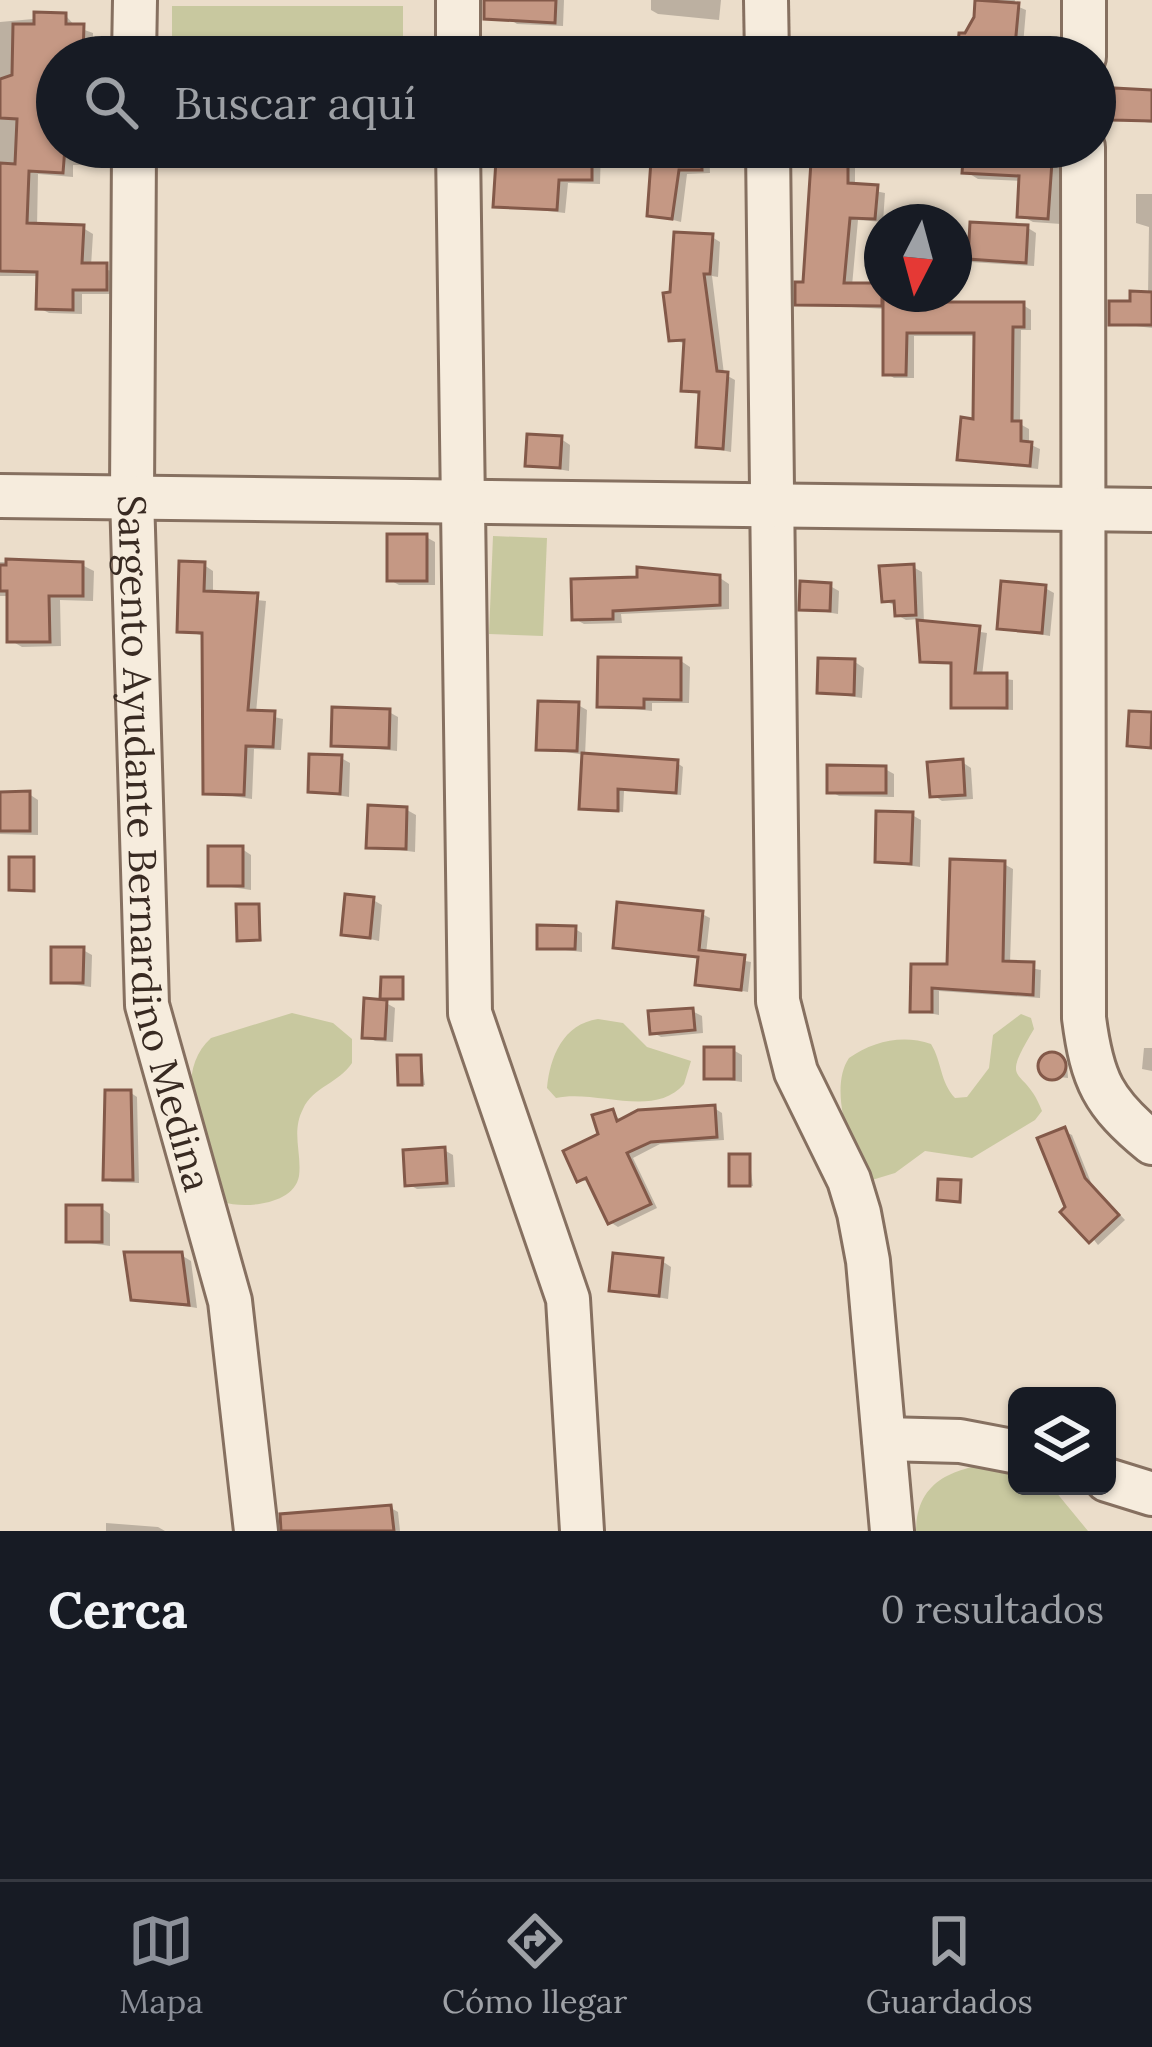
<!DOCTYPE html>
<html lang="es">
<head>
<meta charset="utf-8">
<style>
	body { margin:0; font-family:Lora,serif; background:#242831; color:#f1f3f6 }
	.controls { position:absolute; right:36px; bottom:36px; display:grid; overflow:hidden; border-radius:18px; box-shadow:0 3px 9px #0004 }
	.controls button { width:108px; height:108px; display:grid; place-items:center; padding:0; border:0; border-bottom:3px solid #363941; background:#171b24; color:#f1f3f6; font:60px sans-serif }
	.compass { position:absolute; left:864px; top:204px; width:108px; height:108px; border-radius:50%; background:#171b24; box-shadow:0 3px 9px #0004; rotate:186deg }
	.list { margin:0; padding:0; list-style:none }
	h2 { display:flex; justify-content:space-between; align-items:center; height:156px; margin:0; padding:0 48px; font-size:51px }
	h2 small { font-size:39px; font-weight:400; color:#9ea1a6 }
	.icon { flex:none; width:66px; height:66px; fill:none; stroke:currentColor; stroke-width:2; stroke-linecap:round; stroke-linejoin:round }
	.map { position:relative; flex:none; width:1152px; height:1531px; overflow:hidden }
	.search { position:absolute; background:#171b24; box-shadow:0 3px 9px #0004; left:36px; right:36px; top:36px; height:132px; display:flex; align-items:center; gap:30px; box-sizing:border-box; padding:0 42px; border-radius:66px; color:#9ea1a6; font-size:45px }
	.sheet { height:348px; background:#171b24 }
	nav { display:flex; justify-content:space-around; align-items:center; box-sizing:border-box; height:168px; border-top:3px solid #363941; background:#171b24; font-size:33px; color:#9ea1a6 }
	nav a { display:grid; justify-items:center; gap:6px }
	nav .on { color:#8c9099 }
	.map>svg:first-child { display:block }
</style>
</head>
<body>
<div class="map">
<svg width="1152" height="1531" viewBox="0 0 1152 1531">
	<rect width="100%" height="100%" fill="#ebddca"/>
	<g fill="#c8c89f">
		<path d="M403,6V57H172V6Z"/>
		<path d="M173,147H404V152L173,153Z"/>
		<path d="M493,536L547,538L543,636L489,634Z"/>
		<path d="M292,1013L333,1023L352,1039V1063C339,1083 313,1087 303,1109C291,1132 302,1153 299,1176C294,1205 244,1209 223,1202C206,1159 167,1077 211,1038Z"/>
		<path d="M1021,1014L1031,1018L1034,1029C998,1089 1024,1063 1042,1111L1035,1120L972,1158L925,1151L895,1173L872,1180C850,1154 828,1089 849,1058C873,1041 903,1034 931,1044C942,1062 940,1082 955,1098L967,1097L989,1068L993,1035Z"/>
		<path d="M598,1019L623,1023L647,1047L691,1061L684,1084C654,1119 596,1089 556,1098L547,1088C550,1057 563,1024 598,1019Z"/>
		<path d="M1004,1461L1017,1462V1486H1051L1088,1531H916C917,1476 959,1468 1004,1461Z"/>
	</g>
	<g fill="#0003">
		<path d="M508,0H564L563,26L517,24L508,18Z"/>
		<path d="M651,0H721L719,20L658,14L651,10Z"/>
		<path d="M977,0H1015L1014,5L1026,10L1022,57H960L977,17Z"/>
		<path d="M66,16L76,27L93,33L92,57H57V147H90V165H73V177L38,174L37,227L83,228L93,234L91,266L116,272V294H82V314L49,313L39,308L40,276H0V22Z"/>
		<path d="M613,38L650,43L659,48L658,57H611Z"/>
		<path d="M1152,93V123L1115,118Z"/>
		<path d="M563,147H601L600,184L568,183L565,213L496,205L562,167Z"/>
		<path d="M654,147H709L710,173L687,174L681,222L650,214Z"/>
		<path d="M811,147H855V187L885,193L883,222L858,220L852,286H882V294H945V305H1023L1031,310V330H1021L1020,424L1029,429V444L1040,449L1038,469L960,459L976,422L977,336H914V378H894L886,373V309L799,304L812,215Z"/>
		<path d="M967,147L1065,148L1061,224L1033,222L1020,215L1021,181L978,179L965,171Z"/>
		<path d="M1136,194H1152V328L1112,323L1148,295L1149,227L1136,223Z"/>
		<path d="M1028,228L1036,233L1034,266L954,261V237Z"/>
		<path d="M712,237L720,242L718,277L712,276L724,374L735,380L731,452L700,446L702,395L684,390L687,344L672,340L673,294Z"/>
		<path d="M561,439L570,445L569,471L528,464Z"/>
		<path d="M426,537L435,542V585H399L390,580Z"/>
		<path d="M0,562L82,565L94,571L93,601L60,600L61,646L22,647L10,640V596H0Z"/>
		<path d="M204,565L213,571V595L266,601L256,713L283,719L281,750L254,749L252,799L206,792L205,636L180,630Z"/>
		<path d="M913,567L922,572L924,623L987,633L982,676L1013,680V710L954,707V665L923,660L920,619L906,620L897,615V606L884,601Z"/>
		<path d="M720,578L729,584V609L621,614L622,623L584,624L575,619Z"/>
		<path d="M830,586L839,591L838,614L802,608Z"/>
		<path d="M1045,588L1054,593L1050,636L1000,627Z"/>
		<path d="M681,661L690,667L689,703H652V711L600,705Z"/>
		<path d="M855,662L864,668L862,698L820,692Z"/>
		<path d="M578,705L587,710L585,756L677,763L683,767L681,795L624,791L623,812L582,807L585,755L540,748Z"/>
		<path d="M389,712L398,717L397,751L334,744Z"/>
		<path d="M341,758L350,763L349,797L311,791Z"/>
		<path d="M962,762L971,768L973,799L942,801L933,795Z"/>
		<path d="M885,769L894,774V797L839,796L830,791Z"/>
		<path d="M29,794L38,800V835L0,834V795Z"/>
		<path d="M407,810L416,815L415,852L369,846Z"/>
		<path d="M912,815L921,820L920,867L878,861Z"/>
		<path d="M242,849L251,855V890L211,884Z"/>
		<path d="M1004,864L1013,869L1010,964L1041,970L1040,998L939,991V1015L913,1010L950,967Z"/>
		<path d="M373,900L382,905L379,941L344,933Z"/>
		<path d="M258,907L262,941H243L240,939Z"/>
		<path d="M702,914L710,918L706,954L751,962L748,992L698,983L700,959L616,947Z"/>
		<path d="M575,929L582,933V952L540,947Z"/>
		<path d="M83,950L92,955L91,987L54,982Z"/>
		<path d="M386,1003L395,1008L393,1042L375,1041L366,1036Z"/>
		<path d="M692,1011L702,1016L703,1033L661,1037L652,1032Z"/>
		<path d="M1144,1048H1152V1071L1142,1069Z"/>
		<path d="M733,1050L742,1055V1082L707,1077Z"/>
		<path d="M1041,1057L1067,1061L1068,1078L1041,1075Z"/>
		<path d="M421,1058L425,1085L400,1084Z"/>
		<path d="M131,1093L137,1097L139,1183L112,1182L106,1178Z"/>
		<path d="M714,1108L722,1113L724,1140L660,1144L633,1158L657,1208L618,1227L610,1222L591,1182L579,1180L612,1112L622,1122Z"/>
		<path d="M1064,1131L1072,1135L1092,1185L1125,1220L1098,1245L1069,1208Z"/>
		<path d="M444,1150L453,1155L455,1187L417,1189L408,1184Z"/>
		<path d="M749,1157L753,1186H735L732,1184Z"/>
		<path d="M101,1208L110,1214V1246L69,1240Z"/>
		<path d="M181,1255L191,1261L197,1308L134,1298Z"/>
		<path d="M662,1261L671,1267L668,1299L612,1289Z"/>
		<path d="M391,1508L398,1512L400,1531H311L310,1514Z"/>
		<path d="M106,1523L158,1527L165,1531H106Z"/>
	</g>
	<g fill="#c59884" stroke="#835949" stroke-width="3">
		<path d="M484,0H556L555,23L484,19Z"/>
		<path d="M975,0L1019,3L1014,57H957L959,33H965L974,17Z"/>
		<path d="M34,12L66,13V24H84L83,57H57V147H65L63,173L29,171L27,223L84,225L82,263H107V290H73V310L36,309L37,272L0,271V163L15,164L17,119L0,118V79L12,75L13,24H34Z"/>
		<path d="M1114,88L1152,90V121L1112,120Z"/>
		<path d="M560,147H592V180H559L557,210L493,207L496,160L559,163Z"/>
		<path d="M652,147H701L702,170H679L672,219L647,216Z"/>
		<path d="M812,147H848V183L878,185L875,219L850,218L844,283H882V306L795,305V282H803Z"/>
		<path d="M964,147H1053L1048,219L1017,217L1019,176L962,173Z"/>
		<path d="M970,222L1028,225L1026,263L968,259Z"/>
		<path d="M674,232L713,234L710,274H704L717,371L728,372L723,449L696,447L699,392L681,391L684,340L669,341L663,293L670,292Z"/>
		<path d="M1130,291L1152,292V325H1109V301H1130Z"/>
		<path d="M883,294H938V302H1024V327H1013L1012,421H1021V441L1032,442L1030,466L957,460L961,417L973,419L974,333H907L906,375H883Z"/>
		<path d="M527,434L562,436L560,468L525,466Z"/>
		<rect x="387" y="534" width="40" height="47"/>
		<path d="M6,559L83,562V596H49L50,642H7V591H0V565H6Z"/>
		<path d="M179,561L205,562L204,591L258,593L248,710L275,711L273,747L246,746L244,795L203,794L202,633L177,632Z"/>
		<path d="M914,564L916,615L895,616L894,601L882,602L879,566Z"/>
		<path d="M637,567L720,575V605L613,611V619L572,620L571,579L637,577Z"/>
		<path d="M800,581L831,583L830,611L799,610Z"/>
		<path d="M1001,581L1046,585L1042,633L997,629Z"/>
		<path d="M917,620L980,626L975,673H1007V708H951V663L920,662Z"/>
		<path d="M598,657L681,658V700L644,699V708L597,707Z"/>
		<path d="M818,658L855,659L854,695L817,693Z"/>
		<path d="M538,701L579,702L577,751L536,750Z"/>
		<path d="M332,707L390,709L389,748L331,746Z"/>
		<path d="M1129,711L1152,712L1151,748L1127,746Z"/>
		<path d="M582,753L678,760L676,793L618,789V811L579,809Z"/>
		<path d="M309,754L342,755L340,794L308,792Z"/>
		<path d="M963,759L965,795L930,797L927,762Z"/>
		<path d="M827,765L886,766V793H827Z"/>
		<path d="M30,791V831H0V792Z"/>
		<path d="M368,805L407,807L406,849L366,848Z"/>
		<path d="M876,811L913,812L911,864L875,862Z"/>
		<rect x="208" y="846" width="35" height="40"/>
		<path d="M9,857H34V891L9,890Z"/>
		<path d="M950,859L1005,861L1003,961L1034,962L1033,995L932,988V1012H910L911,964H947Z"/>
		<path d="M345,894L374,897L370,938L341,935Z"/>
		<path d="M617,902L703,911L699,950L745,955L741,990L695,985L698,957L613,948Z"/>
		<path d="M236,904H259L260,940L237,941Z"/>
		<path d="M537,925L576,926L575,949H537Z"/>
		<path d="M51,947H84L83,983H51Z"/>
		<path d="M381,977H403V999H380Z"/>
		<path d="M364,998L387,1000L385,1039L362,1038Z"/>
		<path d="M693,1008L695,1030L650,1034L648,1011Z"/>
		<rect x="704" y="1047" width="30" height="32"/>
		<circle cx="1052" cy="1066" r="14"/>
		<path d="M397,1055H421L422,1085H398Z"/>
		<path d="M105,1090H131L133,1180H103Z"/>
		<path d="M715,1105L717,1137L651,1142L627,1153L651,1204L608,1224L586,1178L577,1182L563,1151L598,1134L592,1115L613,1109L617,1121L638,1110Z"/>
		<path d="M1065,1127L1085,1178L1119,1215L1089,1243L1060,1212L1065,1207L1037,1138Z"/>
		<path d="M445,1147L447,1183L405,1186L403,1150Z"/>
		<rect x="729" y="1154" width="21" height="32"/>
		<path d="M938,1179L961,1180L960,1202L937,1200Z"/>
		<rect x="66" y="1205" width="36" height="37"/>
		<path d="M124,1252H182L189,1305L131,1300Z"/>
		<path d="M613,1253L663,1258L659,1296L609,1291Z"/>
		<path d="M391,1505L394,1531H281L280,1514Z"/>
	</g>
	<g fill="none" stroke-linecap="round" stroke-linejoin="round">
		<g stroke="#867060" stroke-width="48">
			<g id="minor">
				<path d="M458,0V57"/>
				<path d="M766,0L767,57"/>
				<path d="M134,57L135,0"/>
				<path d="M1084,57V0"/>
				<path id="s1" d="M134,147L132,496L147,1005L230,1301L256,1531"/>
				<path d="M458,147L470,1013L568,1299L582,1531"/>
				<path d="M768,147L778,1001L796,1072L849,1180L859,1213L868,1261L892,1531"/>
				<path d="M1083,147L1084,1018C1092,1080 1103,1103 1152,1143"/>
				<path d="M0,496L1152,510"/>
				<path d="M884,1439L960,1441L1017,1452"/>
				<path d="M1107,1480L1152,1494"/>
			</g>
		</g>
		<use href="#minor" stroke="#f6ecdd" stroke-width="42"/>
	</g>
	<g text-anchor="middle" stroke-width="9" stroke-linejoin="round" paint-order="stroke">
		<g font-size="39" fill="#382a22" stroke="#f3e8d9">
			<text dy="14" stroke="none"><textPath href="#s1" startOffset="699">Sargento Ayudante Bernardino Medina</textPath></text>
		</g>
	</g>
</svg>
<div class="controls">
<button><svg class="icon" aria-label="layers" viewBox="0 0 24 24"><path d="M12 4l9 5-9 5-9-5zM3 14l9 5 9-5"/></svg></button>
</div>
<svg class="compass" viewBox="-18 -18 36 36"><path d="M0-13l5 13h-10z" fill="#e53935"/><path d="M0 13l5-13h-10z" fill="#9ea1a6"/></svg>
<div class="search"><svg class="icon" aria-label="search" viewBox="0 0 24 24"><circle cx="10" cy="10" r="6"/><path d="M15 15l6 6"/></svg>Buscar aquí</div>
</div>
<section class="sheet">
<h2>Cerca<small>0 resultados</small></h2>
<ul class="list">
</ul>
</section>
<nav>
<a class="on"><svg class="icon" aria-label="map" viewBox="0 0 24 24"><path d="M3 6l6-2 6 2 6-2v14l-6 2-6-2-6 2zM9 4v14M15 6v14"/></svg>Mapa</a>
<a><svg class="icon" aria-label="directions" viewBox="0 0 24 24"><path d="M12 3l9 9-9 9-9-9zM9 14v-3h6M13 9l2 2-2 2"/></svg>Cómo llegar</a>
<a><svg class="icon" aria-label="saved" viewBox="0 0 24 24"><path d="M7 4h10v16l-5-4-5 4z"/></svg>Guardados</a>
</nav>
</body>
</html>
